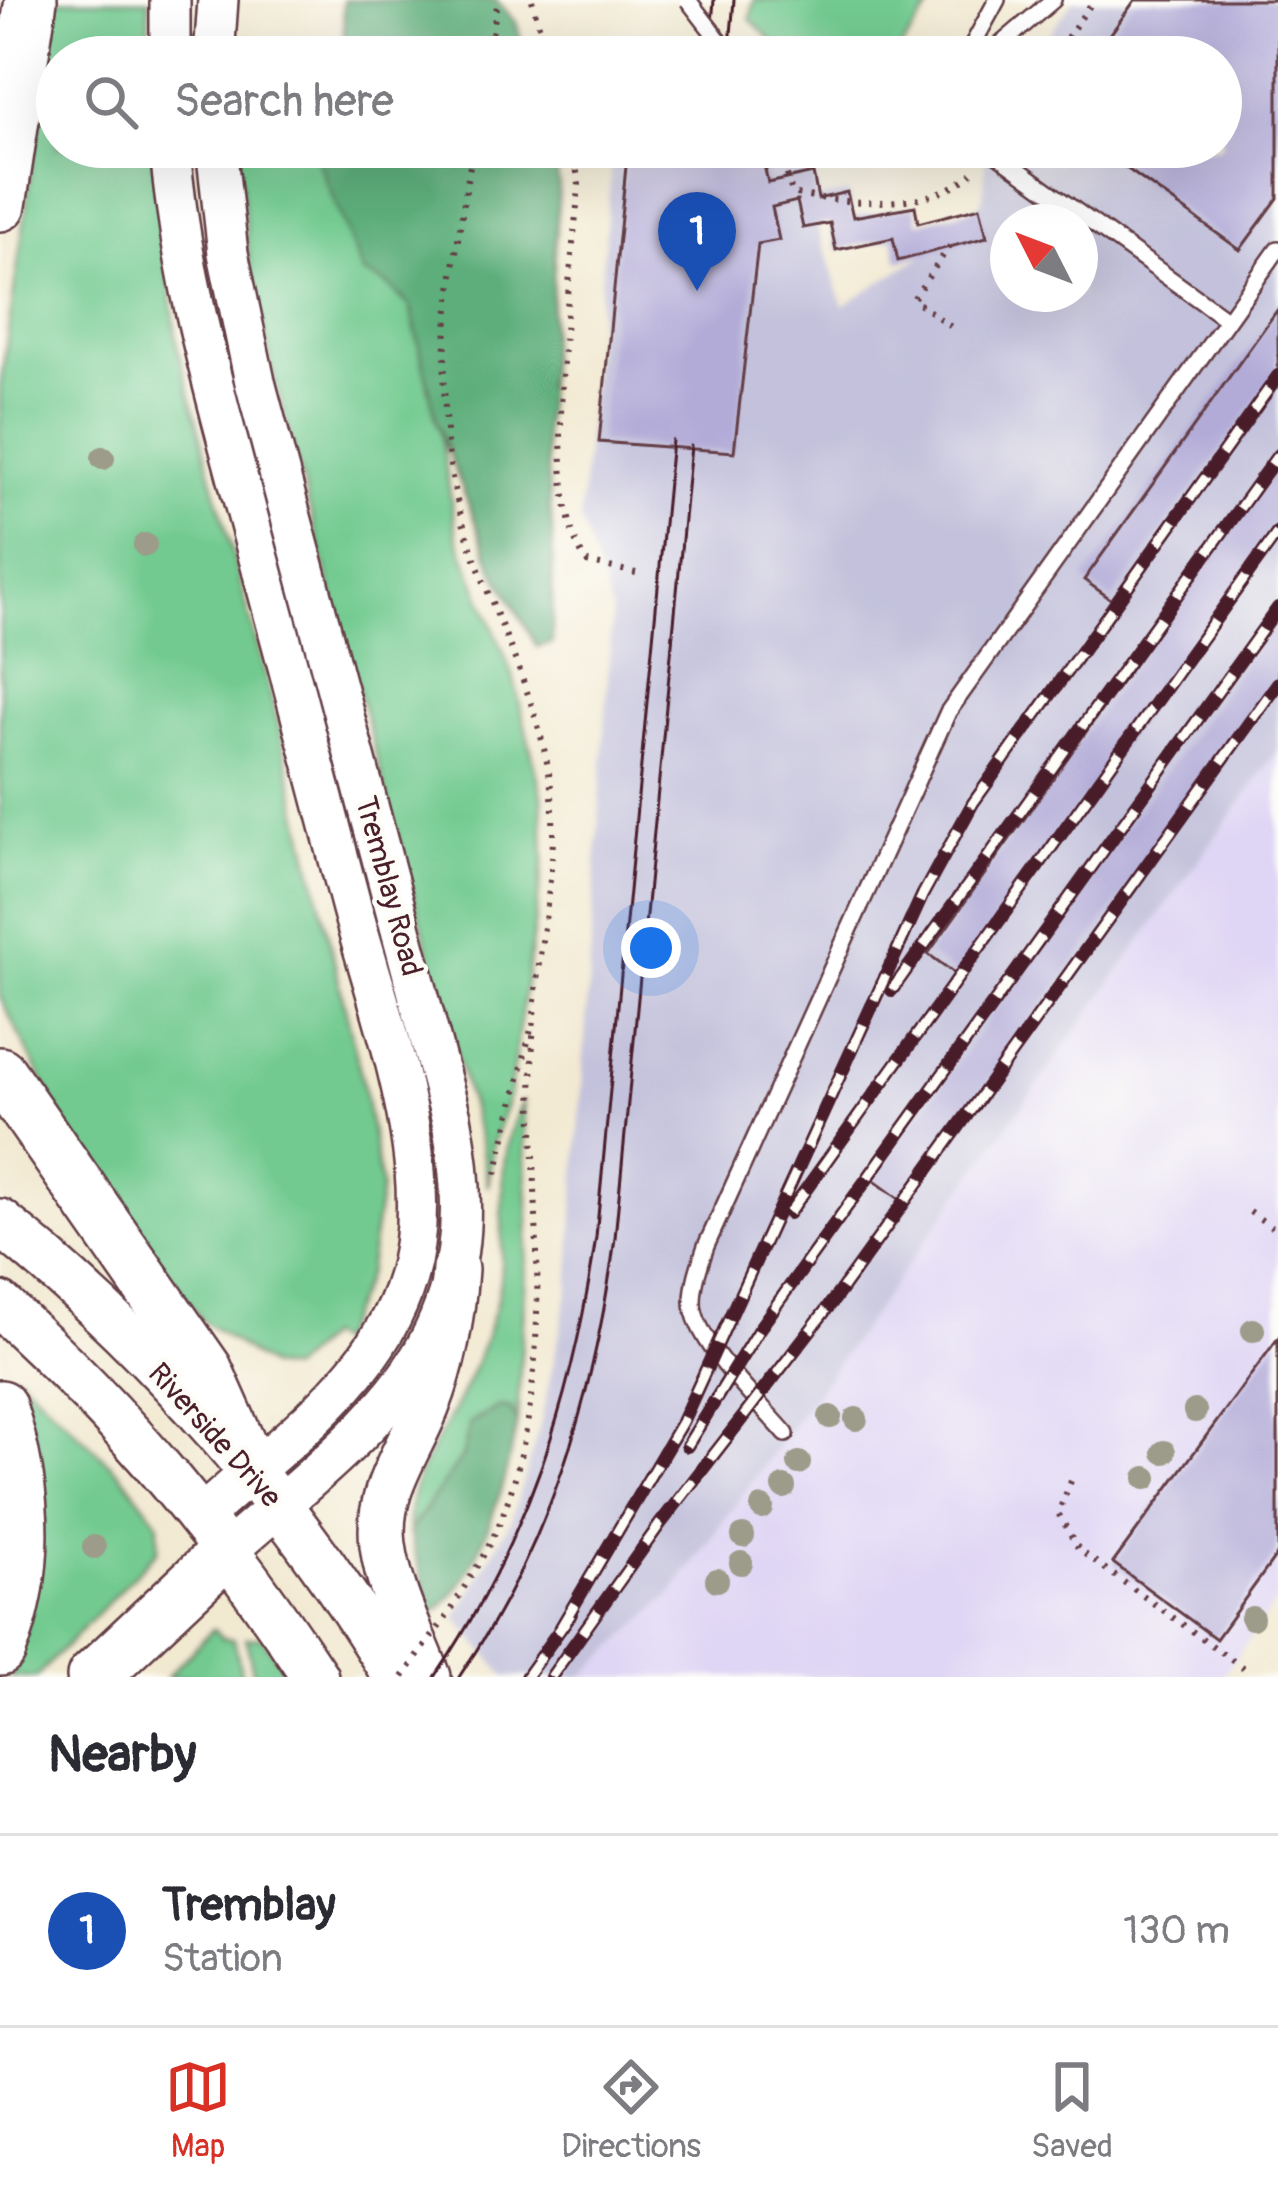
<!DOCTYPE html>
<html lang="en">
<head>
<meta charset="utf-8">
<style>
	body { margin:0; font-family:Pangolin,sans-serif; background:#f2f2f3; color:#2b2b33 }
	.compass { position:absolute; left:990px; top:204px; width:108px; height:108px; border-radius:50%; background:#fff; box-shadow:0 12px 48px #0002; rotate:312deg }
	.you { position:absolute; left:651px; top:948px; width:42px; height:42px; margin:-30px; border:9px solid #fff; border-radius:50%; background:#1a73e8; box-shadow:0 0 0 18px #1a73e833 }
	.badge { display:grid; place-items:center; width:78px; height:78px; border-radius:50%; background:#d93025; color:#fff; font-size:39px; font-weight:700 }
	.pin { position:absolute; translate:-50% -99px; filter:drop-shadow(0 3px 6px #0008) }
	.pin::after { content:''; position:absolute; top:63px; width:42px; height:36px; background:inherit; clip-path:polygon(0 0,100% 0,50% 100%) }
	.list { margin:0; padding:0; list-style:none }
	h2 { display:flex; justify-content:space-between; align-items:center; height:156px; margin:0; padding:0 48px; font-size:51px }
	h2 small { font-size:39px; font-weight:400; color:#7c7c81 }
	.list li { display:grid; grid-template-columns:78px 1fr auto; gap:36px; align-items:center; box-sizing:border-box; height:192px; padding:0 48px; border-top:3px solid #e1e1e2 }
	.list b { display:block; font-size:45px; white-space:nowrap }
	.list p { margin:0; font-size:39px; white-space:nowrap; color:#7c7c81 }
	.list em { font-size:39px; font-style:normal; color:#7c7c81 }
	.icon { flex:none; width:66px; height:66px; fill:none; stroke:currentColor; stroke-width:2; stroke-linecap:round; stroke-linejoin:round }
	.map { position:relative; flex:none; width:1278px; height:1677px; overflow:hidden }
	.search { position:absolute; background:#fff; box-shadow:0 12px 48px #0002; left:36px; right:36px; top:36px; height:132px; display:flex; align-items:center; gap:30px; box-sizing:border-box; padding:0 42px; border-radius:66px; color:#7c7c81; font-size:45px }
	.sheet { height:348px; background:#fff }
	nav { display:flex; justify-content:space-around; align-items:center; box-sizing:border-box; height:168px; border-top:3px solid #e1e1e2; background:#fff; font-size:33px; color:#7c7c81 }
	nav a { display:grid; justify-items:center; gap:6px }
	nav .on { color:#d93025 }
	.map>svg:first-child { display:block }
</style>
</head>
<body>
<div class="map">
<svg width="1278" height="1677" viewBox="0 0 1278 1677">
	<rect width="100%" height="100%" fill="#fdfcf7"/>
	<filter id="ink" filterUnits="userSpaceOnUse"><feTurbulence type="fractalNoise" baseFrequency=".00833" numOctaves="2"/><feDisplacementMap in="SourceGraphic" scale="24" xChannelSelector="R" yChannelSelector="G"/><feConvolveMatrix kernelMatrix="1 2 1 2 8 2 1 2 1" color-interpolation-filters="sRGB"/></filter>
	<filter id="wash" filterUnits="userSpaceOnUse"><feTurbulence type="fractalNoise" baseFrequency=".004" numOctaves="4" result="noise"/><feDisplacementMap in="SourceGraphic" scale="48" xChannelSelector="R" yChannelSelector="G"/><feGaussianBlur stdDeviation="2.7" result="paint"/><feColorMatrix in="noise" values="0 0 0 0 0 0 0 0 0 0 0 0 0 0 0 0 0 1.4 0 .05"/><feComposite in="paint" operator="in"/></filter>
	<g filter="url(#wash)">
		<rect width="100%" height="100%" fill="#f2e9d1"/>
		<path fill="#dfd5f5" d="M1278,750V1599L1222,1677H582L671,1594Z"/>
		<path fill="#c3c1db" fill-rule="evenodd" d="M1074,0H1278V750L671,1594L582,1677H506L456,1618L511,1520L540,1425L569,1288L612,611L580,519L613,147H792L843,306L946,240L983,200L986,147H1221V57H1032ZM1008,222H1080V294H1008Z"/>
		<g fill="#72ca90" stroke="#5e745e" stroke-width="3">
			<path d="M56,0H149L148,57H57V147H152L178,350L279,727L363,1083L381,1187L368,1273L336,1343L326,1336L290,1370L269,1367L202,1320L80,1154L0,997V388Z"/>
			<path d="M754,0H935L895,57H788L750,19Z"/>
			<path d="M237,147H313L363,272L388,285L410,306L441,436L457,537L513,676L542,795L544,859L509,1096L493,1144L488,1186L481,1145L274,377L249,259Z"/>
			<path d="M523,1102L529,1220L517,1422L511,1409L498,1407L470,1424L463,1456L409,1532C406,1484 431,1454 452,1413C469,1381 484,1346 494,1311C513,1246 487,1163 523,1102Z"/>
			<path d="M17,1375L122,1475L158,1522V1550L36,1677H11L27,1625L5,1384Z"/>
			<path d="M213,1629L222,1638L234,1639L242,1677H167Z"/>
			<path d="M262,1637L289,1677H254L246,1638Z"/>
		</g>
		<g fill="#5dae7a" stroke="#546652" stroke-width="3">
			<path d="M343,0H496L516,22L526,57H287L328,50L344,39Z"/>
			<path d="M313,147H551L559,184L544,433L553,540L552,643L537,647L493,568L437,423L410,306L388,285L363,273Z"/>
			<path d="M498,1407L511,1409L517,1422C508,1473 478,1587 432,1613L409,1532L463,1456L470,1424Z"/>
		</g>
		<g id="blocks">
			<g fill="#b2abd8">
				<path d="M1135,0H1278V198L1240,250L1097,147H1221V57H1094Z"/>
				<path d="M664,147H760L768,183L813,173L818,199L847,192L853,217L915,206L918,223L980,207L987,237L898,261L893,238L836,250L830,223L803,228L797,201L772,207L779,240L758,244L734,452L599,442L627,156Z"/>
				<path d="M1278,309V370L1112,600L1084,580Z"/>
				<path d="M1278,462V528L957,975L928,954Z"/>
				<path d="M1278,616V680L902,1201L873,1180Z"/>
				<path d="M1278,1338V1553L1216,1639L1113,1563Z"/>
			</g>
		</g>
	</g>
	<g filter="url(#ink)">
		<use href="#blocks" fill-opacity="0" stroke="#633d44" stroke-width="3"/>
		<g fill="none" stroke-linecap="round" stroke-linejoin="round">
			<g stroke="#633d44" stroke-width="20">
				<g id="lane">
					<path d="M966,57L997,0"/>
					<path d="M986,57L1053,0"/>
					<path d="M987,147L1226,319"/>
					<path d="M786,1434C761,1404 693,1341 693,1302C693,1283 700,1264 706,1246L948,712L1278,249"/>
				</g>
			</g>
			<g stroke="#633d44" stroke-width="44">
				<g id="secondary">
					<path d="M170,57V0"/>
					<path d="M214,57L218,0"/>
					<path d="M170,147C179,268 213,385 244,502C280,636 316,771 351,905C380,1014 440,1168 407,1278C377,1381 278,1445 203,1515"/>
					<path d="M216,147L228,253L255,382L451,1117C495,1341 381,1417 229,1549"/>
				</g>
			</g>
			<g stroke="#633d44" stroke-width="50">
				<g id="primary">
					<path d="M0,1222C156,1348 293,1504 396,1677"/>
					<path d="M0,1305C125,1418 223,1537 315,1677"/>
					<path d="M428,1677C412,1635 389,1591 383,1545C376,1491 409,1452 427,1405C444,1362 452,1315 455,1269"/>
				</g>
			</g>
			<g stroke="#633d44" stroke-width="56">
				<g id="highway">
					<path d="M0,205L31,0"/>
					<path d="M0,1073L206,1369L251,1470"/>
					<path d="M0,1406C26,1486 32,1570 0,1650"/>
					<path d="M93,1677L229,1549"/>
				</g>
			</g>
			<g stroke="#633d44" stroke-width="6" stroke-dasharray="3 9" stroke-linecap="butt">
				<path d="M532,0L548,57"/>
				<path d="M488,57L498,0"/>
				<path d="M1053,57L1094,0"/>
				<path d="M573,147L579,185C572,266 538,500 587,562L636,573"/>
				<path d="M784,163L792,193C844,204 931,212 972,173"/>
				<path d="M764,169L796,158L804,147"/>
				<path d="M950,246L913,299L954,329"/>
				<path d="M496,1174L531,1029"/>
				<path d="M1250,1212L1278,1231"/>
				<path d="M1071,1481L1058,1513L1079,1550L1245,1669"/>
				<path d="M452,1609C467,1580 488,1552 500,1522C564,1361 524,1184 534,1017C538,937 563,853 549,773C531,668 469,576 451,472C433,364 456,253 473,147"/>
			</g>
			<use href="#lane" stroke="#fff" stroke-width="15"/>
			<use href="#secondary" stroke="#fff" stroke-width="39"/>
			<use href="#primary" stroke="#fff" stroke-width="45"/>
			<use href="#highway" stroke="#fff" stroke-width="51"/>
			<g stroke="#4a1f2b" stroke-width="3">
				<path d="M709,57L714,0"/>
				<path d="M729,57L734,0"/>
				<path d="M435,1677C527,1541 573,1398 596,1237L672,440"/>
				<path d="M459,1677C550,1544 594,1397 615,1238L691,446"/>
			</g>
			<g stroke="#4a1f2b" stroke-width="14">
				<g id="rail">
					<path d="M892,990L1278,455"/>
					<path d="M789,1213L1278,532"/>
					<path d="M687,1446L759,1329L1278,608"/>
					<path d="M561,1627L682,1422L923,894L973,803L1278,376"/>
					<path d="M526,1677L571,1614"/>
					<path d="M551,1677L660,1524L836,1297L1278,683"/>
				</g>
			</g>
			<use href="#rail" stroke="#fdfcf7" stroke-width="9" stroke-dasharray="27" stroke-linecap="butt"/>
			<g stroke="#633d44" stroke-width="20" stroke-linecap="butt">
				<path id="lane-bridge" d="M688,0L732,57"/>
			</g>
			<path stroke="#633d44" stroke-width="6" stroke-dasharray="3 9" stroke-linecap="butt" d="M403,1677L452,1609"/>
			<use href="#lane-bridge" stroke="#fff" stroke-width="15"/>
		</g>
		<g fill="#9d9b89">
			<circle cx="103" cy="458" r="12"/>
			<circle cx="145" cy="545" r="12"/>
			<circle cx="1253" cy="1330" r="12"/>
			<circle cx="1195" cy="1411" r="12"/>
			<circle cx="830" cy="1417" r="12"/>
			<circle cx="856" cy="1419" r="12"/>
			<circle cx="1164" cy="1452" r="12"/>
			<circle cx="799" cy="1463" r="12"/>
			<circle cx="1146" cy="1478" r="12"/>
			<circle cx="784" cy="1487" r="12"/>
			<circle cx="762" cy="1508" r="12"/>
			<circle cx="743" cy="1536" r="12"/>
			<circle cx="94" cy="1547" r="12"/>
			<circle cx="741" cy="1563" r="12"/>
			<circle cx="717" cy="1580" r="12"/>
			<circle cx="1252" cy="1618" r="12"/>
		</g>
	</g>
	<g text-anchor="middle" stroke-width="9" stroke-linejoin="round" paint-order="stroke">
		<g font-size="30" fill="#4a1f2b" stroke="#fdfcf7">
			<text transform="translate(389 886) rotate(75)" y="10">Tremblay Road</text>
			<text transform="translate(215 1435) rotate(48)" y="10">Riverside Drive</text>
		</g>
	</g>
</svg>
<svg class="compass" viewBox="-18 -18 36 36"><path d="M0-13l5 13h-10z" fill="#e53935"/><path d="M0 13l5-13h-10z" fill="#7c7c81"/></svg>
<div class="you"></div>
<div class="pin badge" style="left:697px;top:291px;background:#1a4fb4">1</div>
<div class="search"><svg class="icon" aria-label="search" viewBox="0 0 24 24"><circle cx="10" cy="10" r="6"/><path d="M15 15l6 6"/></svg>Search here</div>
</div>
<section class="sheet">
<h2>Nearby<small></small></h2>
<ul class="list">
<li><span class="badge" style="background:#1a4fb4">1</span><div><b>Tremblay</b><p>Station</p></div><em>130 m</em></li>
</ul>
</section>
<nav>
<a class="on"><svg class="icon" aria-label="map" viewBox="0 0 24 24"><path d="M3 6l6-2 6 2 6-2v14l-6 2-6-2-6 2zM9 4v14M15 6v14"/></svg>Map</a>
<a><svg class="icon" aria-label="directions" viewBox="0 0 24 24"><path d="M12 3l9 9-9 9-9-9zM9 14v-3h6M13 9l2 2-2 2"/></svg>Directions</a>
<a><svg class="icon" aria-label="saved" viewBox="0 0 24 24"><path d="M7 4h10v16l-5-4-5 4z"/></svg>Saved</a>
</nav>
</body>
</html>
